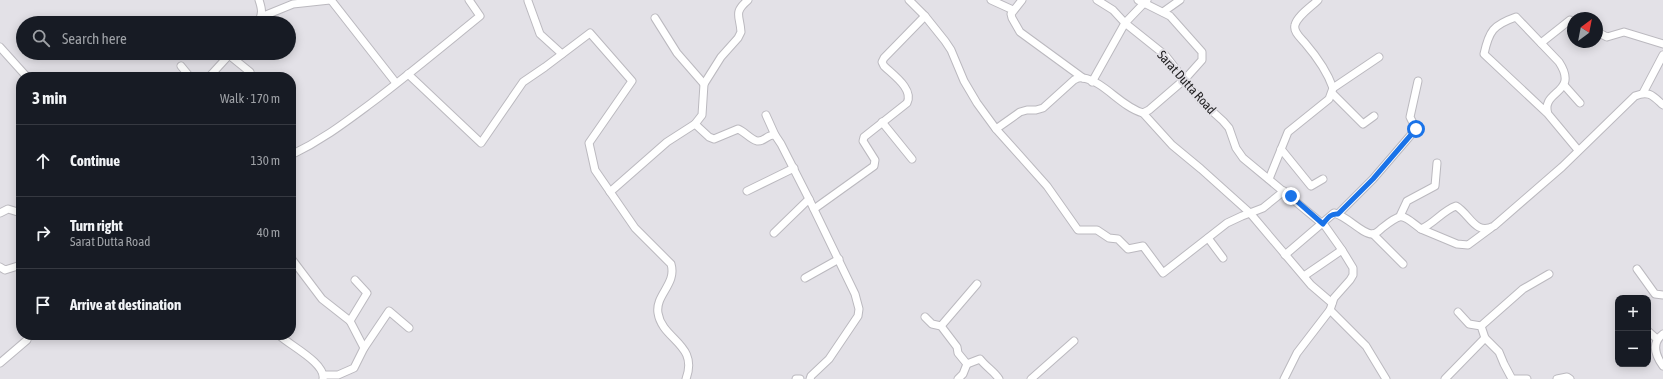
<!DOCTYPE html>
<html lang="en">
<head>
<meta charset="utf-8">
<style>
	body { margin:0; font-family:"Asap Condensed",sans-serif; background:#20242c; color:#f1f3f6 }
	.controls { position:absolute; right:12px; bottom:12px; display:grid; overflow:hidden; border-radius:8px; box-shadow:0 2px 10px #0003 }
	.controls button { width:36px; height:36px; display:grid; place-items:center; padding:0; border:0; border-bottom:1px solid #363941; background:#171b24; color:#f1f3f6; font:20px sans-serif }
	.compass { position:absolute; left:1567px; top:12px; width:36px; height:36px; border-radius:50%; background:#171b24; box-shadow:0 2px 10px #0003; rotate:32deg }
	.stop { position:absolute; width:12px; height:12px; margin:-9px; border:3px solid #1a73e8; border-radius:50%; background:#fff }
	.stop.end { background:#1a73e8; border-color:#fff; box-shadow:0 1px 4px #0008 }
	.list { margin:0; padding:0; list-style:none }
	h2 { display:flex; justify-content:space-between; align-items:center; height:52px; margin:0; padding:0 16px; font-size:17px }
	h2 small { font-size:13px; font-weight:400; color:#9ea1a6 }
	.list li { display:grid; grid-template-columns:26px 1fr auto; gap:12px; align-items:center; box-sizing:border-box; height:72px; padding:0 16px; border-top:1px solid #363941 }
	.list b { display:block; font-size:15px; white-space:nowrap }
	.list p { margin:0; font-size:13px; white-space:nowrap; color:#9ea1a6 }
	.list em { font-size:13px; font-style:normal; color:#9ea1a6 }
	.icon { flex:none; width:22px; height:22px; fill:none; stroke:currentColor; stroke-width:2; stroke-linecap:round; stroke-linejoin:round }
	.map { position:relative; flex:none; width:1663px; height:379px; overflow:hidden }
	.search { position:absolute; background:#171b24; box-shadow:0 2px 10px #0003; left:16px; top:16px; width:280px; height:44px; display:flex; align-items:center; gap:10px; box-sizing:border-box; padding:0 14px; border-radius:22px; color:#9ea1a6; font-size:15px }
	.panel { position:absolute; background:#171b24; box-shadow:0 2px 10px #0003; left:16px; top:72px; width:280px; height:268px; border-radius:16px }
	.map>svg:first-child { display:block }
</style>
</head>
<body>
<div class="map">
<svg width="1663" height="379" viewBox="0 0 1663 379">
	<rect width="100%" height="100%" fill="#e3e1e7"/>
	<g fill="none" stroke-linecap="round" stroke-linejoin="round">
		<g stroke="#bbb9bf" stroke-width="9">
			<g id="minor">
				<path d="M331,0L396,83"/>
				<path d="M748,0C733,13 740,15 741,32L738,38L721,57L704,84L702,115L695,124L709,137L714,139L738,129C745,132 750,139 757,141C765,142 767,134 775,135L781,144L809,199L855,294L859,309L858,316L829,359L811,376L810,379"/>
				<path d="M909,0L925,16L945,41L951,50L964,81L977,103L996,129L1047,186L1078,230H1097L1109,238L1118,239L1128,249L1143,246L1163,273L1227,223L1242,216L1263,208L1284,191"/>
				<path d="M991,0L1013,10"/>
				<path d="M1022,0L1011,14L1012,18L1020,32L1083,78"/>
				<path d="M1097,0L1113,10L1125,23L1165,55L1202,102L1223,121L1229,128L1236,148L1243,158L1325,226L1342,250L1353,268V275L1350,280L1334,298L1330,310L1297,353L1284,379"/>
				<path d="M528,1L540,34L562,54"/>
				<path d="M1163,12L1180,0"/>
				<path d="M261,17L293,4L330,0"/>
				<path d="M655,18L677,53L704,84"/>
				<path d="M258,23C263,14 262,9 259,0"/>
				<path d="M1597,32L1607,37L1624,32L1663,44"/>
				<path d="M1541,43L1570,20L1573,21"/>
				<path d="M0,47L27,77"/>
				<path d="M229,55L250,72"/>
				<path d="M181,66L190,77"/>
				<path d="M408,74L481,143L523,82L545,67L590,33L632,81L589,143L595,170L635,228L671,264C677,284 655,295 658,313C662,340 699,344 686,379"/>
				<path d="M209,77L231,53"/>
				<path d="M1092,82L1125,23L1147,0"/>
				<path d="M1564,85L1580,103"/>
				<path d="M1333,88L1379,57"/>
				<path d="M1332,93L1363,124L1374,116"/>
				<path d="M1643,93L1663,55"/>
				<path d="M1143,113L1172,145L1201,169L1250,213L1311,285L1332,303"/>
				<path d="M1548,114L1484,54C1489,31 1493,25 1516,17L1559,62C1580,94 1540,90 1548,114L1578,150"/>
				<path d="M766,115L775,135"/>
				<path d="M882,122L912,159"/>
				<path d="M996,129L1020,112L1027,110H1036L1043,108L1074,80C1076,79 1079,77 1083,78C1104,81 1121,107 1143,113L1149,110L1185,79L1202,60V52L1170,16L1138,0"/>
				<path d="M1281,149L1311,186L1323,179"/>
				<path d="M291,155C322,140 343,124 370,104C407,76 443,46 480,16L469,0"/>
				<path d="M1269,179L1288,132L1329,99L1333,88C1327,71 1317,57 1305,43C1301,38 1293,32 1295,25C1297,16 1311,7 1318,0"/>
				<path d="M747,191L794,168"/>
				<path d="M610,192L667,142L695,124"/>
				<path d="M814,209L874,166L875,160L863,141L864,137L907,103C914,89 893,75 884,66L882,62L884,58L925,16"/>
				<path d="M0,213L8,209L21,213"/>
				<path d="M1338,214L1373,179L1416,129L1410,117L1418,81"/>
				<path d="M1400,216L1407,201L1435,186L1437,163"/>
				<path d="M1421,229L1457,244L1468,245L1491,228"/>
				<path d="M774,233L809,199"/>
				<path d="M1373,234L1403,264"/>
				<path d="M1208,238L1223,258"/>
				<path d="M1285,255L1334,213C1347,216 1362,234 1372,234C1376,234 1379,231 1382,228C1403,212 1401,214 1421,229C1435,223 1442,211 1456,206C1470,214 1475,236 1494,226L1562,167L1635,96C1649,90 1653,96 1663,105"/>
				<path d="M291,258L322,299L350,321"/>
				<path d="M0,267L5,270L21,265"/>
				<path d="M1637,269L1655,294L1663,295"/>
				<path d="M1304,276L1342,250"/>
				<path d="M805,278L839,259"/>
				<path d="M1330,310L1366,346L1386,379"/>
				<path d="M1458,312L1469,324L1481,326L1485,338L1499,352L1504,364L1512,379H1527"/>
				<path d="M925,317L932,324L941,326L957,347L958,353L967,364L980,359C986,367 994,371 999,379"/>
				<path d="M941,326L977,284"/>
				<path d="M1481,326L1523,289L1549,274"/>
				<path d="M1648,331L1657,339"/>
				<path d="M1663,334C1651,343 1655,355 1663,366"/>
				<path d="M279,335C289,345 326,363 323,379"/>
				<path d="M364,348L389,311L409,328"/>
				<path d="M0,363L27,340"/>
				<path d="M324,375H338L354,368L364,348L350,321L367,293L355,280"/>
				<path d="M796,379H800"/>
				<path d="M958,379L963,374L967,364"/>
				<path d="M1031,379L1074,341"/>
				<path d="M1445,379L1485,338"/>
				<path d="M1557,379L1567,377L1570,379"/>
			</g>
		</g>
		<use href="#minor" stroke="#fff" stroke-width="7"/>
	</g>
	<g fill="none" stroke-linecap="round" stroke-linejoin="round">
		<path stroke="#1a73e8" stroke-width="5" d="M1291,196L1323,224C1327,219 1330,213 1338,214L1373,179L1416,129"/>
	</g>
	<g text-anchor="middle" stroke-width="4" stroke-linejoin="round" paint-order="stroke">
		<g font-size="13" fill="#212022" stroke="#e3e1e7">
			<text transform="translate(1187 82) rotate(48)" y="5">Sarat Dutta Road</text>
		</g>
	</g>
</svg>
<div class="controls">
<button>+</button>
<button>−</button>
</div>
<svg class="compass" viewBox="-18 -18 36 36"><path d="M0-13l5 13h-10z" fill="#e53935"/><path d="M0 13l5-13h-10z" fill="#9ea1a6"/></svg>
<div class="stop" style="left:1416px;top:129px"></div>
<div class="stop end" style="left:1291px;top:196px"></div>
<div class="search"><svg class="icon" aria-label="search" viewBox="0 0 24 24"><circle cx="10" cy="10" r="6"/><path d="M15 15l6 6"/></svg>Search here</div>
<section class="panel">
<h2>3 min<small>Walk · 170 m</small></h2>
<ul class="list">
<li><svg class="icon" aria-label="ahead" viewBox="0 0 24 24"><path d="M12 20V5M6 11l6-6 6 6"/></svg><div><b>Continue</b></div><em>130 m</em></li>
<li><svg class="icon" aria-label="right" viewBox="0 0 24 24"><path d="M7 20v-9h11M14 6l5 5-5 5"/></svg><div><b>Turn right</b><p>Sarat Dutta Road</p></div><em>40 m</em></li>
<li><svg class="icon" aria-label="arrive" viewBox="0 0 24 24"><path d="M6 21V4h12l-3 4 3 4H6"/></svg><div><b>Arrive at destination</b></div></li>
</ul>
</section>
</div>
</body>
</html>
